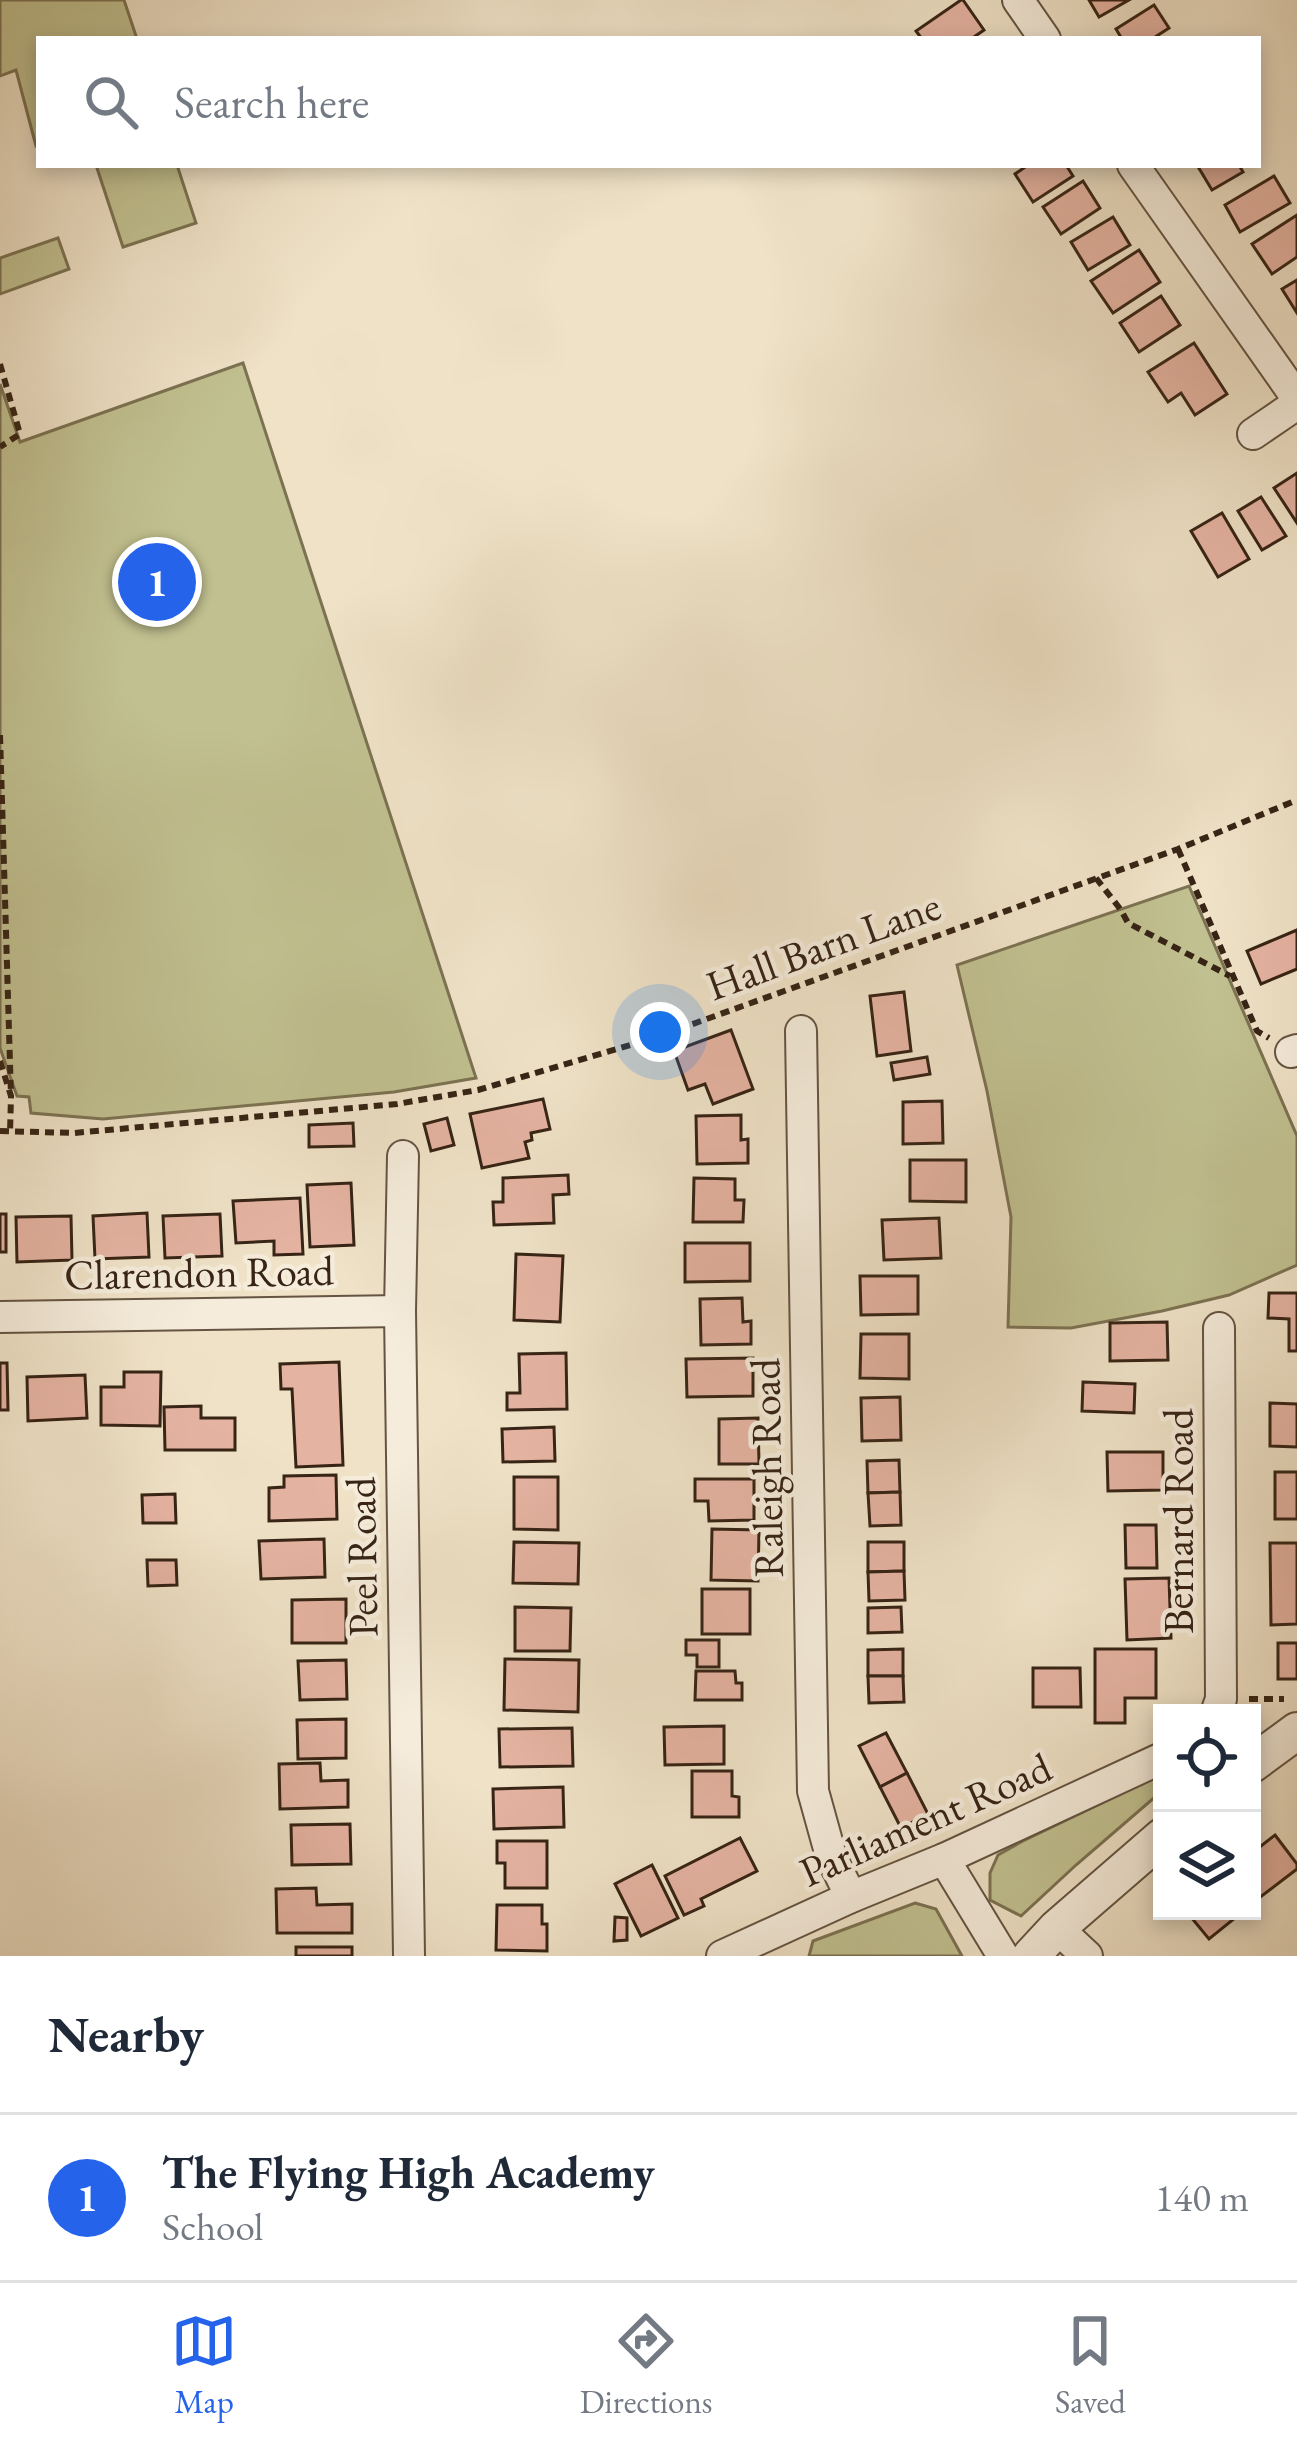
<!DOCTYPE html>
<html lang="en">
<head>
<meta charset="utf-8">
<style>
	body { margin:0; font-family:"EB Garamond",serif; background:#f6f6f7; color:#1f2937 }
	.controls { position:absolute; right:36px; bottom:36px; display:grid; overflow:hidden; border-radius:0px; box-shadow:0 6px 18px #0003 }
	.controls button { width:108px; height:108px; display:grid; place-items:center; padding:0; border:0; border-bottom:3px solid #e0e1e3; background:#fff; color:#1f2937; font:60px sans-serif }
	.you { position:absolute; left:660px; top:1032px; width:42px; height:42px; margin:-30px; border:9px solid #fff; border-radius:50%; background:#1a73e8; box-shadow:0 0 0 18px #1a73e833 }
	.badge { display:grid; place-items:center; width:78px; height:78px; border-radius:50%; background:#2563eb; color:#fff; font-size:39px; font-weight:700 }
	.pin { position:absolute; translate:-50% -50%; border:6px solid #fff; box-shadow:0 3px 12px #0006 }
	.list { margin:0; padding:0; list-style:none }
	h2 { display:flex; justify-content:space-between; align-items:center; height:156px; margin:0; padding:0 48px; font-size:51px }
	h2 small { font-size:39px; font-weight:400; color:#747a83 }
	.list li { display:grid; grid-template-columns:78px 1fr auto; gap:36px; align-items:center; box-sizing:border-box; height:168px; padding:0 48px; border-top:3px solid #e0e1e3 }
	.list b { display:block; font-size:45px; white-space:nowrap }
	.list p { margin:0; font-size:39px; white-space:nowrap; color:#747a83 }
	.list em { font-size:39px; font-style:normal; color:#747a83 }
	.icon { flex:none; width:66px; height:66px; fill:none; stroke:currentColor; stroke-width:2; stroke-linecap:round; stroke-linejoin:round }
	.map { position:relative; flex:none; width:1297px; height:1956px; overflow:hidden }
	.search { position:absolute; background:#fff; box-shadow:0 6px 18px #0003; left:36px; right:36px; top:36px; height:132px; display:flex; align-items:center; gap:30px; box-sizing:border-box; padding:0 42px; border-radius:0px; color:#747a83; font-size:45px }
	.sheet { height:324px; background:#fff }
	nav { display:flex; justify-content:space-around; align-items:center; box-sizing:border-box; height:168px; border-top:3px solid #e0e1e3; background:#fff; font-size:33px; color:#747a83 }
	nav a { display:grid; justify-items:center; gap:6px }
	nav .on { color:#2563eb }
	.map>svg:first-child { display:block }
</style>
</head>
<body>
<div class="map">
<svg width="1297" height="1956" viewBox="0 0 1297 1956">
	<rect width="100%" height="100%" fill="#efe2c7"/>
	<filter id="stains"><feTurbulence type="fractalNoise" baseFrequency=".00167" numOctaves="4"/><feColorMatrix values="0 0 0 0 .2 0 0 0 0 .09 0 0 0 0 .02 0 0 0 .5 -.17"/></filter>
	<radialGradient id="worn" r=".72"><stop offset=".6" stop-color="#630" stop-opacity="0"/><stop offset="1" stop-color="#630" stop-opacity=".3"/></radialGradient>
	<g fill="#c1c090" stroke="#7c7252" stroke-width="3">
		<path d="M0,0H124L137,39H39V145L36,146L16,70L0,76Z"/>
		<path d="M96,165H177L196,223L123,247Z"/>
		<path d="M58,238L69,269L0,294V258Z"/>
		<path d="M243,363L476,1078L394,1092L103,1119L31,1113L29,1097L17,1096L0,1048V384L20,442Z"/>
		<path d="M1189,886L1297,1136V1265L1229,1295L1162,1311L1071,1328L1008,1327L1011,1217L987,1091L957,965Z"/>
		<path d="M1162,1774V1791L1076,1865L1021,1916L990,1900V1873L998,1855L1021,1842Z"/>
		<path d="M915,1903L936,1909L962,1956H809L813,1941Z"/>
	</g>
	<g fill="#e5b3a2" stroke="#372415" stroke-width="3">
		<path d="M961,0H963L984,30L971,39H922L916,31Z"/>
		<path d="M1089,0H1129L1099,17Z"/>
		<path d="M1154,5L1169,28L1152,39H1122L1116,29Z"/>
		<path d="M1028,165H1066L1073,176L1033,202L1015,174Z"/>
		<path d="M1197,165H1239L1243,172L1212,190Z"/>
		<path d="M1274,176L1290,203L1240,232L1225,205Z"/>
		<path d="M1083,181L1100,208L1061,234L1043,207Z"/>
		<path d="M1297,215V257L1272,274L1252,244Z"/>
		<path d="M1113,217L1130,245L1088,270L1071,242Z"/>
		<path d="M1139,250L1160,282L1113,313L1091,281Z"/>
		<path d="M1297,280V313L1282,289Z"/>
		<path d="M1161,296L1180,325L1139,352L1120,323Z"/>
		<path d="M1194,343L1227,394L1195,415L1181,393L1168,402L1148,372Z"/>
		<path d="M1297,473V523L1274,488Z"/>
		<path d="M1261,497L1286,536L1262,550L1238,511Z"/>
		<path d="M1222,513L1249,559L1218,577L1191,531Z"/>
		<path d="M1297,930V969L1261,984L1247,951Z"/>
		<path d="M904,992L911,1051L877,1056L870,996Z"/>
		<path d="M731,1030L753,1089L713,1104L705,1084L688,1090L674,1051Z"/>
		<path d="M927,1057L930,1074L894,1080L891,1063Z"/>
		<path d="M543,1099L550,1129L531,1133L532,1140L525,1142L529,1158L482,1168L470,1114Z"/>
		<path d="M942,1101L943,1143L903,1144V1102Z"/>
		<path d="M741,1115V1140L748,1139V1163L697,1164L696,1116Z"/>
		<path d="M447,1118L454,1145L431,1151L424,1124Z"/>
		<path d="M353,1123L354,1146L309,1147V1125Z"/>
		<path d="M910,1160H966V1202L910,1201Z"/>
		<path d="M568,1175L569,1194L553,1195L554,1223L494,1225L493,1202H503V1178Z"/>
		<path d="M694,1178L735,1179V1200H744L743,1222H693Z"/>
		<path d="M351,1183L354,1245L310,1247L307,1185Z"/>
		<path d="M300,1198L303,1254L274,1255V1241L236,1243L233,1201Z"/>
		<path d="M147,1213L149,1257L95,1259L93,1216Z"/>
		<rect x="0" y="1214" width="6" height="38"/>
		<path d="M220,1214L222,1256L165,1258L163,1216Z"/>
		<path d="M71,1216L72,1260L17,1262L16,1217Z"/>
		<path d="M939,1218L941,1258L884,1260L882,1220Z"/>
		<path d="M685,1243H750V1281L685,1282Z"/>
		<path d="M516,1254L563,1256L560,1322L514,1320Z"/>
		<path d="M860,1276H918V1314L861,1315Z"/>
		<path d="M1269,1293H1297V1351H1289V1319L1268,1318Z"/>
		<path d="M742,1298L743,1322L751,1321V1344L701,1345L700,1299Z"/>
		<path d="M1167,1322L1168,1360L1110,1361V1323Z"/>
		<path d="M861,1334H909V1379L860,1378Z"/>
		<path d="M566,1353L567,1409L507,1410V1393H520L519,1354Z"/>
		<path d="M753,1358V1396L687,1397L686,1359Z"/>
		<path d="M339,1362L343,1465L296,1467L292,1389H281L280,1364Z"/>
		<path d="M0,1363H7L8,1410H0Z"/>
		<path d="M124,1372H161L160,1426L101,1425V1387H124Z"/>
		<path d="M85,1375L87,1418L28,1421L27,1377Z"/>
		<path d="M1083,1382L1135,1384L1134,1413L1082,1411Z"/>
		<path d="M900,1397L901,1440L862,1441L861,1398Z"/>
		<path d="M1270,1403L1297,1404V1447L1270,1446Z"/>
		<path d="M201,1406V1418H235V1450H165L164,1407Z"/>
		<path d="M758,1418L759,1464H719V1419Z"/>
		<path d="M554,1427L555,1461L503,1462L502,1429Z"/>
		<path d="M1107,1452H1163V1490L1108,1491Z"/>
		<path d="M899,1460L900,1492L868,1493L867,1461Z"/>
		<rect x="1275" y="1472" width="22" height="47"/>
		<path d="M336,1475L337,1519L269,1521V1488L284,1487V1476Z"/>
		<path d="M514,1477H558V1530L514,1529Z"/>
		<path d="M695,1479H754V1520L709,1521L708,1501H695Z"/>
		<path d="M900,1492L901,1525L870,1526L868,1493Z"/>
		<path d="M175,1494L176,1523H143L142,1495Z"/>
		<path d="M1125,1525H1156L1157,1568H1126Z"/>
		<path d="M712,1529L759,1530L758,1581L711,1580Z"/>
		<path d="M324,1539L325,1577L261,1579L259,1541Z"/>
		<path d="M514,1542L579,1543L578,1584L513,1583Z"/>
		<path d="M868,1542H904V1571L868,1572Z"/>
		<path d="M1270,1543H1297V1624L1271,1625Z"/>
		<path d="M147,1560H176L177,1585L148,1586Z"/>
		<path d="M904,1571L905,1600L869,1601L868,1572Z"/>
		<path d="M1169,1578L1171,1638L1127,1640L1125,1579Z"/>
		<rect x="702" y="1589" width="48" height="45"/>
		<path d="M346,1599V1643H292V1600Z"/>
		<path d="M515,1607L571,1608L570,1651H515Z"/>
		<path d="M901,1607L902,1632L868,1633V1608Z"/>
		<path d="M686,1640H719V1667H697V1655H686Z"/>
		<rect x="1278" y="1643" width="19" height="36"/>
		<path d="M903,1649V1676H868V1650Z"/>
		<path d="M1095,1649H1156V1698H1125V1723H1095Z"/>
		<path d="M505,1659L579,1660L578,1712L504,1710Z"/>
		<path d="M346,1660L347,1699L300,1700L298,1661Z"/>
		<path d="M1033,1668H1080L1081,1707H1033Z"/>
		<path d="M696,1671H735L736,1683H742V1700H695Z"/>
		<path d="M868,1676H903L904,1702L869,1703Z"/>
		<path d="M346,1719V1758L298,1759L297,1720Z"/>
		<path d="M724,1726V1764L665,1765L664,1727Z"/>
		<path d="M572,1728L573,1766L500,1767L499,1729Z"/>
		<path d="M886,1733L907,1773L880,1787L859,1746Z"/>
		<path d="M320,1763L321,1781L348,1780V1807L280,1809L279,1764Z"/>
		<path d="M692,1771H732V1796L739,1797V1817H692Z"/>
		<path d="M907,1773L928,1814L901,1828L880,1787Z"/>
		<path d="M563,1787L564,1827L494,1829L493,1789Z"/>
		<path d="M350,1824L351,1864L292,1865L291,1825Z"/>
		<path d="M1275,1835L1297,1864V1869L1255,1901L1252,1898V1853Z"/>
		<path d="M740,1838L757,1871L701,1899L704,1906L684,1915L665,1876Z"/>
		<path d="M497,1841H547V1888H505V1863H497Z"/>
		<path d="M652,1865L678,1918L641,1936L615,1884Z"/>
		<path d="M316,1888L317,1905L352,1904V1933H277L276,1889Z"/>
		<path d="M497,1905H542V1924H547V1951L496,1950Z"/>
		<path d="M1186,1911H1230L1235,1918L1209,1939Z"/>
		<path d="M615,1917L627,1918V1940L614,1941Z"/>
		<rect x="296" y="1947" width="56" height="9"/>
	</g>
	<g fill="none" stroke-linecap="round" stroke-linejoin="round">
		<g stroke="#655442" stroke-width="34">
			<g id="minor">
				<path d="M1018,0L1045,39"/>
				<path d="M1133,165L1297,398"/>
				<path d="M1253,434L1297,404"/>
				<path d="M801,1031L813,1791L831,1856L851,1897"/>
				<path d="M1291,1052L1297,1050"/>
				<path d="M403,1156L400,1311L409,1956"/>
				<path d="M0,1317L400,1311"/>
				<path d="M1216,1713L1221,1699L1219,1328"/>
				<path d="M944,1859L1003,1956"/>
				<path d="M1057,1928L1087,1956"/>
				<path d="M722,1956L851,1897L944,1859L1162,1758"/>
			</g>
		</g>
		<g stroke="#655442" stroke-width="40">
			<g id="tertiary">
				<path d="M1252,1764L1297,1731"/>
				<path d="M1031,1956L1057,1928L1162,1837"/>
			</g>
		</g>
		<g stroke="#372415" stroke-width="6" stroke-dasharray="9 6" stroke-linecap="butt">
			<path d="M0,364L20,434L0,447"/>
			<path d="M0,735L11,1096"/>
			<path d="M1178,849L1257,1031L1269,1038"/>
			<path d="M1096,878L1121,910L1128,923L1230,976"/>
			<path d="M0,1061L11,1096L10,1133"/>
			<path d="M0,1131L74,1133L397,1104L478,1090L654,1038L1178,849L1297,800"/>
			<path d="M1249,1699H1284"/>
		</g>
		<use href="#minor" stroke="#f5ecdb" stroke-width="30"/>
		<use href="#tertiary" stroke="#f5ecdb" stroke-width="36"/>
	</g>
	<g text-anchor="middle" stroke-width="9" stroke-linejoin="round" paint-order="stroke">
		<g font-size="42" fill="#372415" stroke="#f5ecdb">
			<text transform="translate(823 945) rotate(-20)" y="15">Hall Barn Lane</text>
			<text transform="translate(199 1272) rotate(-1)" y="15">Clarendon Road</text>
			<text transform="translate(766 1468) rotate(-91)" y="15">Raleigh Road</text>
			<text transform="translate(1178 1521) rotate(-90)" y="15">Bernard Road</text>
			<text transform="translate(361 1557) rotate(-91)" y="15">Peel Road</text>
			<text transform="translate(925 1819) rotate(-24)" y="15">Parliament Road</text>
		</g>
	</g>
	<rect width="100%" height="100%" filter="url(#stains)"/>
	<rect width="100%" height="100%" fill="url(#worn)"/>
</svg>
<div class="controls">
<button><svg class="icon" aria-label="locate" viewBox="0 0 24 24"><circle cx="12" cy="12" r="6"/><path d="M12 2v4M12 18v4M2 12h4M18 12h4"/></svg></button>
<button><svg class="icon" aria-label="layers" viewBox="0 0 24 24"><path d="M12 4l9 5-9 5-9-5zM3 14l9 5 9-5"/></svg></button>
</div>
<div class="you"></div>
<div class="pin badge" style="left:157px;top:582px">1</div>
<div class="search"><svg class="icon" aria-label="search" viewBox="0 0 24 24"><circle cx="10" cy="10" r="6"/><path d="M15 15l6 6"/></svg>Search here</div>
</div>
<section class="sheet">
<h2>Nearby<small></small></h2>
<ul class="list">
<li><span class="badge">1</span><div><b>The Flying High Academy</b><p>School</p></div><em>140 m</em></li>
</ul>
</section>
<nav>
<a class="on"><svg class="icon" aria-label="map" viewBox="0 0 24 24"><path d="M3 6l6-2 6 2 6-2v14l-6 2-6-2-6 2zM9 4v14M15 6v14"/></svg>Map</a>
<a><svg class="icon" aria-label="directions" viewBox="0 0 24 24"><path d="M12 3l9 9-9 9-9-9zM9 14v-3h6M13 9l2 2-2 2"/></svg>Directions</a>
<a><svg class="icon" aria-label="saved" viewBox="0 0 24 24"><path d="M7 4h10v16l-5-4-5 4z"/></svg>Saved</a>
</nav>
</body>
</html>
